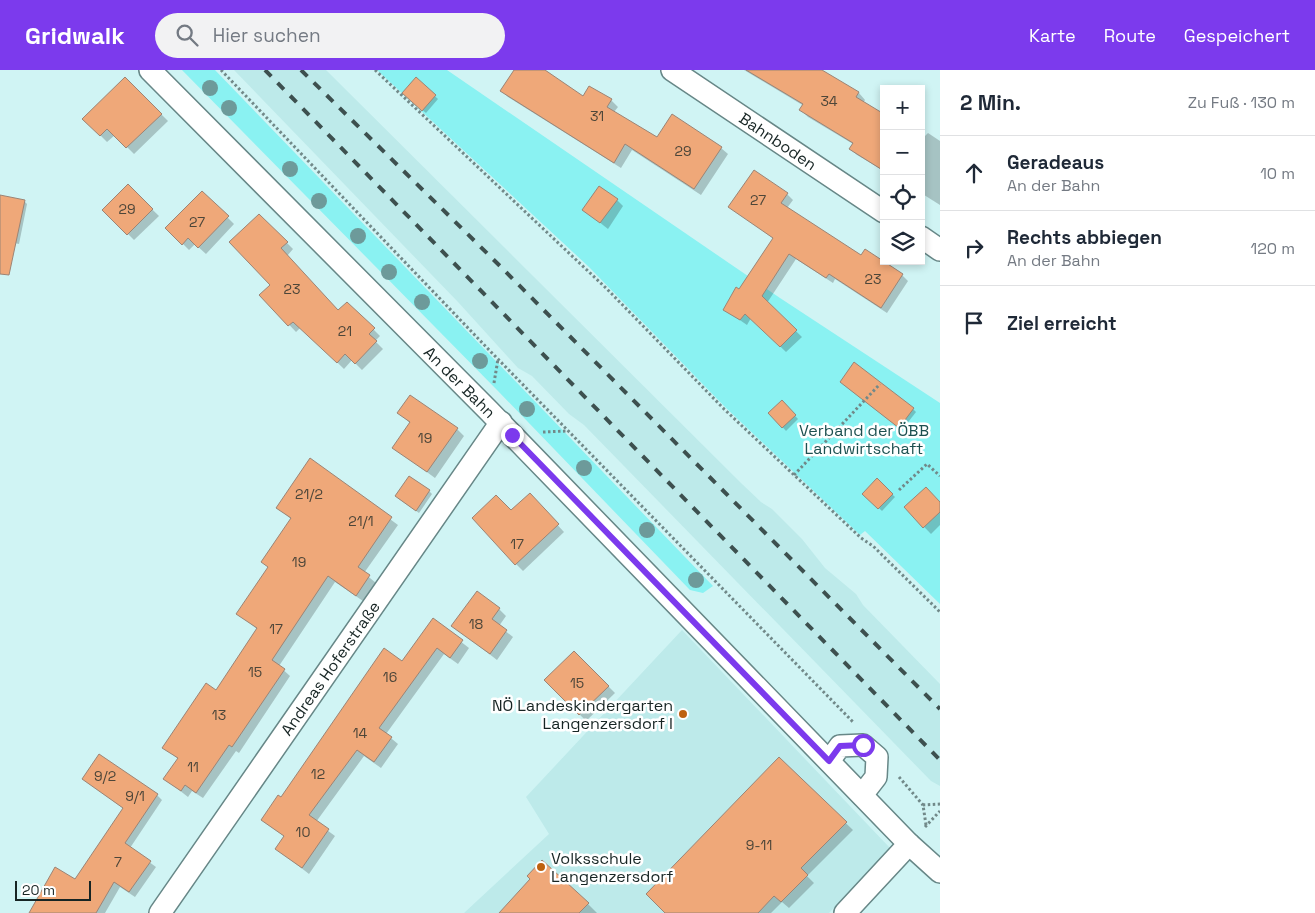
<!DOCTYPE html>
<html lang="de">
<head>
<meta charset="utf-8">
<style>
	body { margin:0; font-family:"Space Grotesk",sans-serif; background:#f2f2f3; color:#1f2937 }
	.controls { position:absolute; right:15px; top:15px; display:grid; overflow:hidden; border-radius:0px; box-shadow:0 2px 8px #0003 }
	.controls button { width:45px; height:45px; display:grid; place-items:center; padding:0; border:0; border-bottom:1px solid #e0e1e3; background:#fff; color:#1f2937; font:25px sans-serif }
	.scale { position:absolute; left:15px; bottom:12px; width:76px; box-sizing:border-box; padding-left:5px; border:2px solid #172524; border-top:0; font-size:14px; line-height:18px; white-space:nowrap; color:#172524; -webkit-text-stroke:4px #fff; paint-order:stroke }
	.stop { position:absolute; width:15px; height:15px; margin:-11px; border:4px solid #7c3aed; border-radius:50%; background:#fff }
	.stop.end { background:#7c3aed; border-color:#fff; box-shadow:0 1px 5px #0008 }
	.list { margin:0; padding:0; list-style:none }
	h2 { display:flex; justify-content:space-between; align-items:center; height:65px; margin:0; padding:0 20px; font-size:21px }
	h2 small { font-size:16px; font-weight:400; color:#747a83 }
	.list li { display:grid; grid-template-columns:32px 1fr auto; gap:15px; align-items:center; box-sizing:border-box; height:75px; padding:0 20px; border-top:1px solid #e0e1e3 }
	.list b { display:block; font-size:19px; white-space:nowrap }
	.list p { margin:0; font-size:16px; white-space:nowrap; color:#747a83 }
	.list em { font-size:16px; font-style:normal; color:#747a83 }
	.icon { flex:none; width:28px; height:28px; fill:none; stroke:currentColor; stroke-width:2; stroke-linecap:round; stroke-linejoin:round }
	.map { position:relative; flex:none; width:940px; height:843px; overflow:hidden }
	header { display:flex; align-items:center; gap:30px; box-sizing:border-box; height:70px; padding:0 25px; background:#7c3aed; color:#fff }
	header strong { font-size:24px }
	nav { display:flex; gap:28px; margin-inline-start:auto; font-size:18px }
	.search { width:350px; height:45px; background:#f2f2f3; display:flex; align-items:center; gap:12px; box-sizing:border-box; padding:0 18px; border-radius:28px; color:#747a83; font-size:19px }
	main { display:flex }
	aside { flex:1; background:#fff }
	.map>svg:first-child { display:block }
</style>
</head>
<body>
<header>
<strong>Gridwalk</strong>
<div class="search"><svg class="icon" aria-label="search" viewBox="0 0 24 24"><circle cx="10" cy="10" r="6"/><path d="M15 15l6 6"/></svg>Hier suchen</div>
<nav><a>Karte</a><a>Route</a><a>Gespeichert</a></nav>
</header>
<main>
<div class="map">
<svg width="940" height="843" viewBox="0 0 940 843">
	<rect width="100%" height="100%" fill="#d0f4f4"/>
	<g fill="#bdeaea">
		<path d="M234,0H326L741,413L761,432L772,439L802,469L825,498L856,524L863,535L940,614V716L931,711L584,355L569,344L532,306L518,298L458,232Z"/>
		<path d="M682,560L890,778L829,843H464L549,764L526,727Z"/>
	</g>
	<g fill="#8af2f2">
		<path d="M182,0H215L713,516L703,523L690,520L498,321Z"/>
		<path d="M377,0H447L780,228L940,333V534L865,461L860,465L725,337L589,197Z"/>
	</g>
	<g fill="#0003">
		<path d="M515,0H543L583,28L611,30L618,37L614,42L657,69L721,78L728,84L701,125L632,80L621,98L508,27L501,20Z"/>
		<path d="M744,0H820L859,23L865,30L863,33L884,46V101L857,85L850,79L853,74L808,47L801,40L804,36Z"/>
		<path d="M125,8L168,51L134,84L115,65L107,72L84,49Z"/>
		<path d="M416,9L438,29L426,43L406,26Z"/>
		<path d="M928,63L940,71V135L921,123V70Z"/>
		<path d="M128,116L159,146L134,170L104,140Z"/>
		<path d="M202,122L234,154L206,184L195,174L189,180L167,158Z"/>
		<path d="M787,124L793,130L787,138L861,187L902,205L908,211L887,243L835,209L833,213L796,189L767,233L802,267L786,282L751,248L747,255L725,240L774,169L730,137Z"/>
		<path d="M0,126L24,131L27,134L19,174L0,170Z"/>
		<path d="M617,130L623,136L608,159L584,140Z"/>
		<path d="M259,145L293,179L287,186L339,242L347,233L380,266L375,271L383,279L362,300L352,290L344,299L301,257L296,262L261,225L272,215Z"/>
		<path d="M844,315L913,339L916,342L902,360Z"/>
		<path d="M782,332L798,349L786,361L770,343Z"/>
		<path d="M399,343L457,359L464,366L435,408L394,378L411,354Z"/>
		<path d="M310,390L398,455L364,503L376,513L363,531L335,512L279,596L290,606L239,683L236,681L203,728L192,721L188,727L165,709L178,689L164,677L216,621L257,559L238,544L269,498L262,491L292,450L278,438Z"/>
		<path d="M877,410L895,427L882,441L864,424Z"/>
		<path d="M429,421L432,424L419,443L399,429Z"/>
		<path d="M530,425L564,462L523,501L516,494L511,442Z"/>
		<path d="M940,433V455L931,464L905,437Z"/>
		<path d="M499,539L506,546L499,556L513,567L497,590L453,556Z"/>
		<path d="M433,550L469,578L458,594L444,584L386,664L398,674L381,698L364,686L316,752L335,766L309,804L277,779L285,767L262,750L403,593Z"/>
		<path d="M574,582L615,623L586,651L546,610Z"/>
		<path d="M779,689L853,760L807,806L814,813L789,838L782,832L771,843H666Z"/>
		<path d="M83,709L157,725L162,730L130,778L156,797L135,827L120,817L105,843H39L76,811L124,739Z"/>
		<path d="M588,834L597,843H501Z"/>
	</g>
	<g fill="#efa879" stroke="#9c8475">
		<path d="M514,0H545L583,26L589,16L612,29L607,37L657,67L672,44L722,77L694,119L625,74L614,93L500,21Z"/>
		<path d="M746,0H822L859,22L856,27L884,44V101L849,79L853,73L799,40L803,34Z"/>
		<path d="M125,7L162,44L126,78L107,59L100,66L82,49Z"/>
		<path d="M416,7L436,25L422,41L402,23Z"/>
		<path d="M754,100L788,123L781,133L861,185L865,179L903,204L881,238L829,204L826,208L789,184L762,226L797,260L780,277L745,244L740,250L723,240L736,217L739,219L773,168L728,137Z"/>
		<path d="M128,114L153,139L127,165L102,140Z"/>
		<path d="M599,116L618,129L600,153L582,140Z"/>
		<path d="M202,121L229,146L198,178L188,168L182,175L165,158Z"/>
		<path d="M0,125L25,130L9,205L0,204Z"/>
		<path d="M259,144L288,172L281,178L338,240L347,232L375,258L369,264L377,271L355,294L345,284L337,293L293,252L288,256L259,225L270,215L229,172Z"/>
		<path d="M854,292L914,338L899,358L840,312Z"/>
		<path d="M410,325L458,358L427,402L392,378L410,352L397,343Z"/>
		<path d="M782,330L796,345L782,358L768,343Z"/>
		<path d="M310,388L392,447L358,497L370,505L356,526L328,506L272,590L285,599L232,677L229,675L196,723L185,715L181,721L163,709L178,688L162,678L206,613L216,620L257,558L236,544L268,497L261,492L291,448L276,438Z"/>
		<path d="M409,406L430,420L416,441L395,426Z"/>
		<path d="M877,408L893,424L878,439L862,424Z"/>
		<path d="M926,417L940,432V442L923,458L904,437Z"/>
		<path d="M530,423L559,454L515,495L472,448L496,425L511,440Z"/>
		<path d="M477,521L500,538L492,549L507,560L490,584L451,556Z"/>
		<path d="M433,548L463,570L450,588L437,578L379,658L392,667L374,692L357,680L309,745L329,759L302,798L275,779L284,766L261,750L278,725L281,727L384,578L402,591Z"/>
		<path d="M574,581L609,616L579,645L544,610Z"/>
		<path d="M99,684L158,724L125,773L151,791L129,822L114,812L96,843H29L55,797L75,809L123,738L82,709Z"/>
		<path d="M779,687L847,752L801,798L808,805L781,832L774,826L758,843H665L646,824Z"/>
		<path d="M542,790L589,833L579,843H499L530,809L527,806Z"/>
	</g>
	<g fill="none" stroke-linecap="round" stroke-linejoin="round">
		<g stroke="#678787" stroke-width="24">
			<g id="minor">
				<path d="M150,0L489,341L909,774L940,802"/>
				<path d="M672,0L884,142"/>
				<path d="M921,167L940,180"/>
				<path d="M829,691L840,676L863,675L877,687L876,707L862,725"/>
				<path d="M160,843L501,352"/>
				<path d="M845,843L909,774"/>
			</g>
		</g>
		<g stroke="#718989" stroke-width="3" stroke-dasharray="2.5 2.5" stroke-linecap="butt">
			<path d="M221,0L492,283L853,652"/>
			<path d="M375,0L607,219L724,339L861,468L873,476L940,542"/>
			<path d="M494,313L498,289"/>
			<path d="M543,362L567,361"/>
			<path d="M794,405L880,314"/>
			<path d="M899,420L927,394L940,406"/>
			<path d="M899,707L923,735"/>
			<path d="M926,755L923,735L940,734"/>
			<path d="M925,757L940,741"/>
		</g>
		<use href="#minor" stroke="#fff" stroke-width="21"/>
		<g stroke="#3d504f" stroke-width="4" stroke-dasharray="9 9" stroke-linecap="butt">
			<path d="M265,0L940,690"/>
			<path d="M301,0L499,195L940,639"/>
		</g>
	</g>
	<g fill="#6d9a9a">
		<circle cx="210" cy="18" r="8"/>
		<circle cx="229" cy="38" r="8"/>
		<circle cx="290" cy="99" r="8"/>
		<circle cx="319" cy="131" r="8"/>
		<circle cx="358" cy="166" r="8"/>
		<circle cx="389" cy="202" r="8"/>
		<circle cx="422" cy="232" r="8"/>
		<circle cx="480" cy="291" r="8"/>
		<circle cx="527" cy="339" r="8"/>
		<circle cx="584" cy="398" r="8"/>
		<circle cx="647" cy="460" r="8"/>
		<circle cx="696" cy="510" r="8"/>
	</g>
	<g fill="none" stroke-linecap="round" stroke-linejoin="round">
		<path stroke="#7c3aed" stroke-width="6" d="M512,365L829,691L840,676L863,675"/>
	</g>
	<g fill="#be6210" stroke="#fff" stroke-width="2">
		<circle cx="683" cy="644" r="5"/>
		<circle cx="541" cy="797" r="5"/>
	</g>
	<g text-anchor="middle" stroke-width="5" stroke-linejoin="round" paint-order="stroke">
		<g font-size="14" fill="#4d4639">
			<text x="829" y="36">34</text>
			<text x="597" y="51">31</text>
			<text x="683" y="86">29</text>
			<text x="758" y="135">27</text>
			<text x="127" y="144">29</text>
			<text x="197" y="157">27</text>
			<text x="873" y="214">23</text>
			<text x="292" y="224">23</text>
			<text x="345" y="266">21</text>
			<text x="425" y="373">19</text>
			<text x="309" y="429">21/2</text>
			<text x="361" y="456">21/1</text>
			<text x="517" y="479">17</text>
			<text x="299" y="497">19</text>
			<text x="476" y="559">18</text>
			<text x="276" y="564">17</text>
			<text x="255" y="607">15</text>
			<text x="390" y="612">16</text>
			<text x="577" y="618">15</text>
			<text x="219" y="650">13</text>
			<text x="360" y="668">14</text>
			<text x="193" y="702">11</text>
			<text x="318" y="709">12</text>
			<text x="105" y="711">9/2</text>
			<text x="135" y="731">9/1</text>
			<text x="303" y="767">10</text>
			<text x="759" y="780">9-11</text>
			<text x="118" y="797">7</text>
		</g>
		<g font-size="16" fill="#172524" stroke="#fff">
			<text transform="translate(778 71) rotate(34)" y="6">Bahnboden</text>
			<text transform="translate(460 312) rotate(45)" y="6">An der Bahn</text>
			<text transform="translate(330 598) rotate(-55)" y="6">Andreas Hoferstraße</text>
		</g>
		<g font-size="16" fill="#1c5050" stroke="#fff">
			<text x="864" y="366">Verband der ÖBB<tspan x="864" dy="18">Landwirtschaft</tspan></text>
		</g>
		<g font-size="16" fill="#172524" stroke="#fff" text-anchor="end">
			<text x="673" y="641">NÖ Landeskindergarten<tspan x="673" dy="18">Langenzersdorf I</tspan></text>
			<text x="551" y="794" text-anchor="start">Volksschule<tspan x="551" dy="18">Langenzersdorf</tspan></text>
		</g>
	</g>
</svg>
<div class="controls">
<button>+</button>
<button>−</button>
<button><svg class="icon" aria-label="locate" viewBox="0 0 24 24"><circle cx="12" cy="12" r="6"/><path d="M12 2v4M12 18v4M2 12h4M18 12h4"/></svg></button>
<button><svg class="icon" aria-label="layers" viewBox="0 0 24 24"><path d="M12 4l9 5-9 5-9-5zM3 14l9 5 9-5"/></svg></button>
</div>
<div class="scale">20 m</div>
<div class="stop" style="left:863px;top:675px"></div>
<div class="stop end" style="left:512px;top:365px"></div>
</div>
<aside>
<h2>2 Min.<small>Zu Fuß · 130 m</small></h2>
<ul class="list">
<li><svg class="icon" aria-label="ahead" viewBox="0 0 24 24"><path d="M12 20V5M6 11l6-6 6 6"/></svg><div><b>Geradeaus</b><p>An der Bahn</p></div><em>10 m</em></li>
<li><svg class="icon" aria-label="right" viewBox="0 0 24 24"><path d="M7 20v-9h11M14 6l5 5-5 5"/></svg><div><b>Rechts abbiegen</b><p>An der Bahn</p></div><em>120 m</em></li>
<li><svg class="icon" aria-label="arrive" viewBox="0 0 24 24"><path d="M6 21V4h12l-3 4 3 4H6"/></svg><div><b>Ziel erreicht</b></div></li>
</ul>
</aside>
</main>
</body>
</html>
